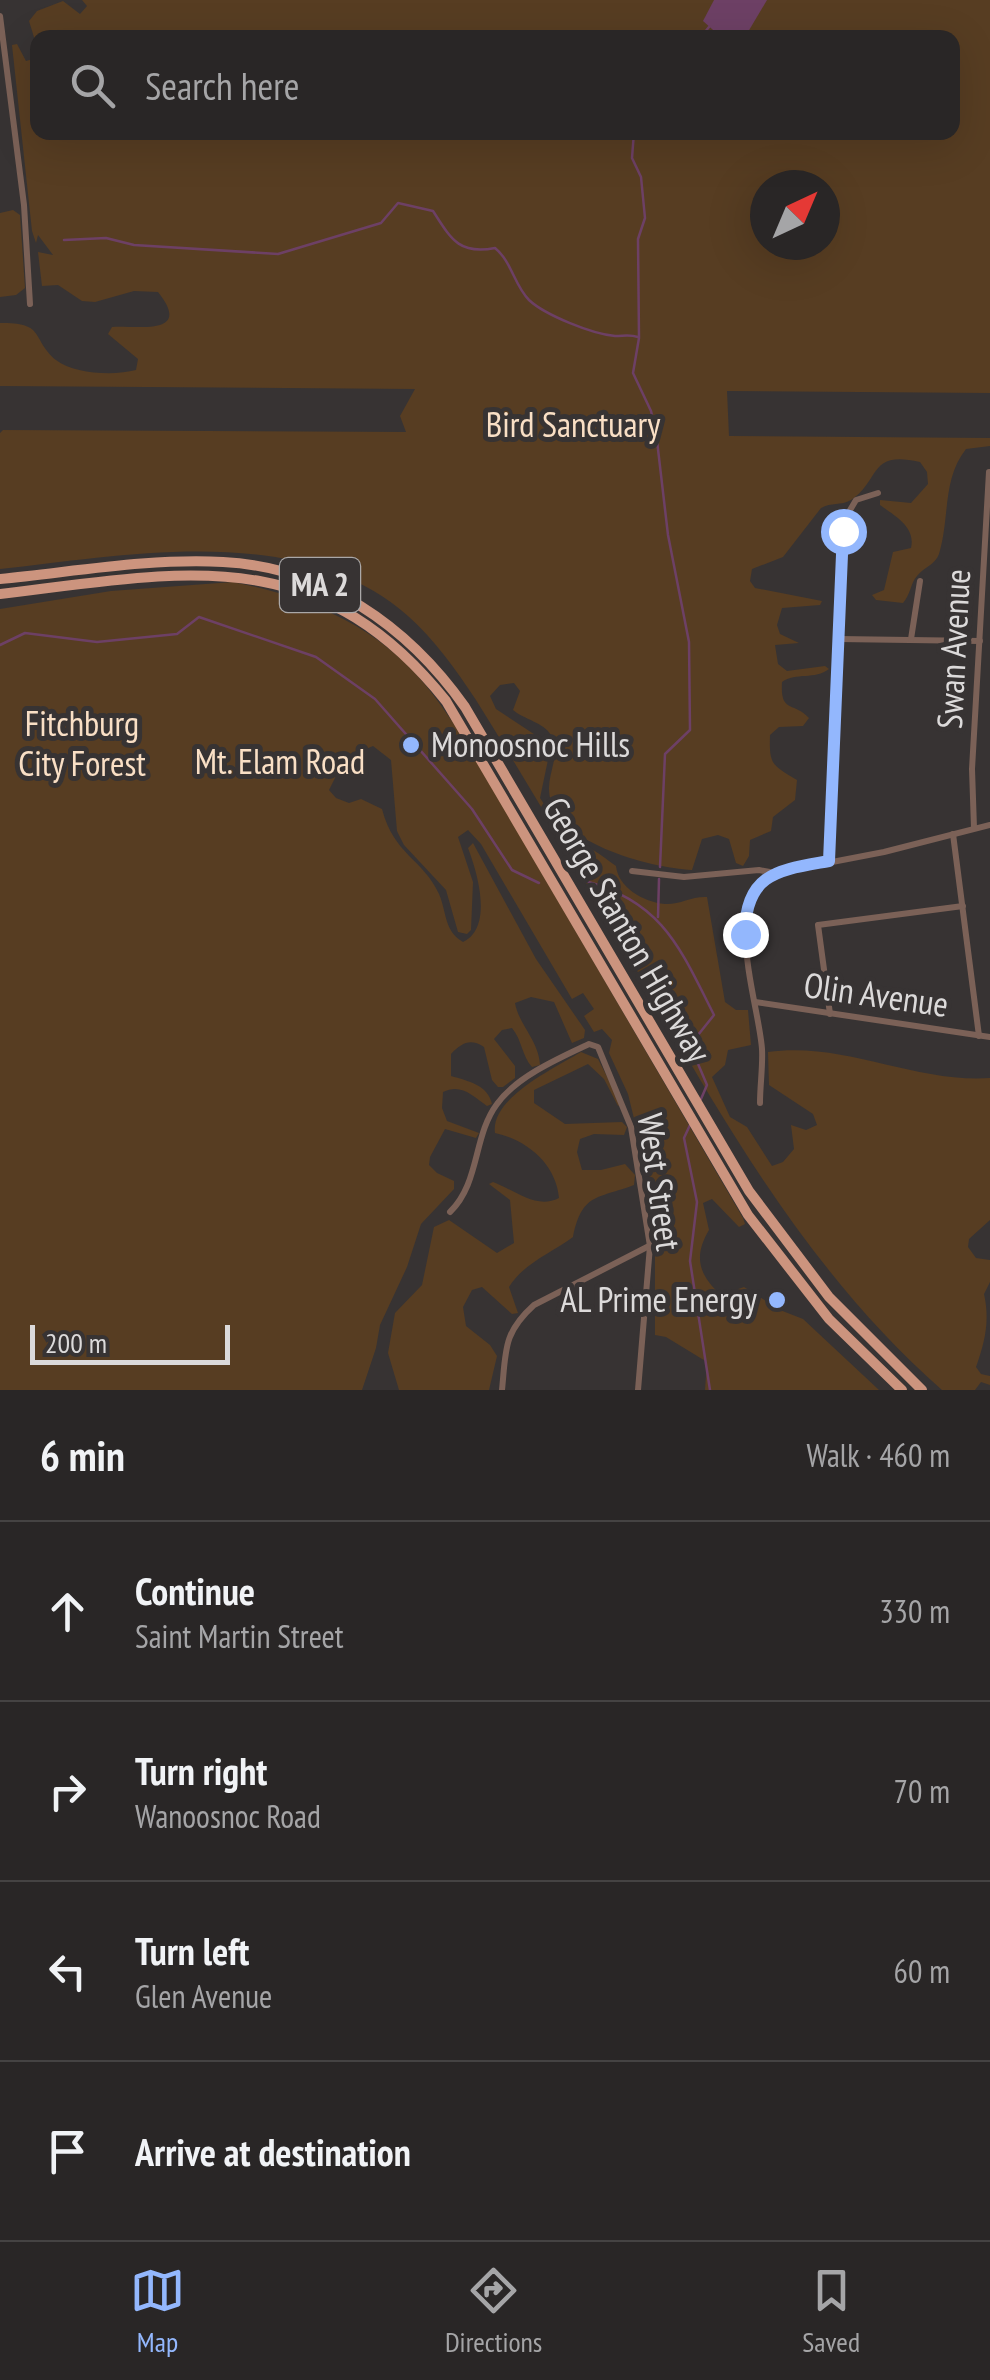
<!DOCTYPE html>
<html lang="en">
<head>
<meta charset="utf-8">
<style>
	body { margin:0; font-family:"PT Sans Narrow",sans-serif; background:#312e2e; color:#f1f3f6 }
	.compass { position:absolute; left:750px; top:170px; width:90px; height:90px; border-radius:50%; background:#292626; box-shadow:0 10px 40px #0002; rotate:44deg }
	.scale { position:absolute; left:30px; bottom:25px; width:200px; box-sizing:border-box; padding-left:10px; border:5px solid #dcdada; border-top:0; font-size:28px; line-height:35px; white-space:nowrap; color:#dcdada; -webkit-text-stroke:8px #373333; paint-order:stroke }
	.stop { position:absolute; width:30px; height:30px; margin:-22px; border:8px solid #93b7fd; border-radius:50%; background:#fff }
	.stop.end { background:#93b7fd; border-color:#fff; box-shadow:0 2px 10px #0008 }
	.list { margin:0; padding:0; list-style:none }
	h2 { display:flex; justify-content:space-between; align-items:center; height:130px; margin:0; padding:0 40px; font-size:42px }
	h2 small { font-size:32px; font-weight:400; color:#a5a5a7 }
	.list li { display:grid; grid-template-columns:65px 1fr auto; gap:30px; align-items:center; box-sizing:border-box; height:180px; padding:0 40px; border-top:2px solid #454343 }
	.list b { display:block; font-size:38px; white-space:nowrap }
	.list p { margin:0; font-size:32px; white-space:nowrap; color:#a5a5a7 }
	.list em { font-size:32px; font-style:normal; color:#a5a5a7 }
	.icon { flex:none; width:55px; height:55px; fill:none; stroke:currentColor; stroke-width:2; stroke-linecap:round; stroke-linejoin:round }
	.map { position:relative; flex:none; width:990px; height:1390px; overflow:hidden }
	.search { position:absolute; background:#292626; box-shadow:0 10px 40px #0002; left:30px; right:30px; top:30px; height:110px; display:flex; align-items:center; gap:25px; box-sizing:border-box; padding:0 35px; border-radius:20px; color:#a5a5a7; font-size:38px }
	.sheet { height:850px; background:#292626 }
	nav { display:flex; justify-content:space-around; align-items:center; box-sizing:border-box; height:140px; border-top:2px solid #454343; background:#292626; font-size:28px; color:#a5a5a7 }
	nav a { display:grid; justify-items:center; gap:5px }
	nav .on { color:#93b7fd }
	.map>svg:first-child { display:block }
</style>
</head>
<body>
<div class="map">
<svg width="990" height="1390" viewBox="0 0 990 1390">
	<rect width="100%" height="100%" fill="#373333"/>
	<g fill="#573d22" fill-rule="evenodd">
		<path d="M82,0H990V393L727,391L729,436L990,438V446L966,449C942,479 950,518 939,554C935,565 924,567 917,576C910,584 911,594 903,603L876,600L872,595L884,590L893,552L911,548C916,527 895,516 880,505V500L911,503L928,484L927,472L920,462C868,450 881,480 851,500C841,506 831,502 821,508L783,557L752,569L750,581L755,588L822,601L820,605L782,608L777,625L780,634L799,643L775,645L778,664L787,671L825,666L829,669C815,680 796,672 782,682C780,714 794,701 809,718L803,726L779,727L770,735C769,765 772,765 797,780L795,800L773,817L771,831L750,840L749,856L743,866L736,863L729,839L718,835L702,839L692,870C650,868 548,842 549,788C549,770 561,753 551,735C543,722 525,720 513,710L520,691L514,683L500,685L490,696L496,709L546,742L549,755L540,798C562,833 584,842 616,866C618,887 643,902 665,904C679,905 692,896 707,897L725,1002L736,1010H748L751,1045L728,1050L725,1065L712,1077L730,1117L747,1127L772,1166L783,1162L794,1149L791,1125L806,1130L817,1125L813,1114L769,1085L768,1052C844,1041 914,1083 990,1078V1220L969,1239L968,1247L976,1258L990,1260V1282L984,1294C990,1321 985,1341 976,1367L981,1374L990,1376V1385L981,1382L975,1390H942C811,1275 724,1123 639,974C586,882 532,790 476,700C456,670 435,640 408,616C301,521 129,555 0,569V433L3,430L406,432L400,416L415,389L0,386V323C46,322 31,339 56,360C74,374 114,376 136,370L138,359L108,334L112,327C135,325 194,337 158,292L134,291L95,302L82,301L58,285L42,286L38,252L53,255L38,235L36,243L32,231L12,45L17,44L26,61L33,59L37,51L38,132H952V38H38L37,47L29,21L37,11L63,1L80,14L87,6ZM765,185H825V245H765Z"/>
		<path d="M13,210L20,215L25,288L16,295L0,297V213Z"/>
		<path d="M233,582C304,596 374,624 422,681C435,696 447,714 459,731L743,1218L745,1224L739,1227L712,1199L703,1203L709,1230C693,1257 699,1275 721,1295L744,1287L780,1310L803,1319L879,1390H705L707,1362L666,1337L655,1335V1236L651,1188L628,1094L609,1053L612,1040L602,1029L594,1032L584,1016L594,1009L583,993L572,999L481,844L468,830L458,837L473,882L471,930L467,934L458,932L446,890L404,845L397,831L391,760L373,746L345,758L329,790L336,798L349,803L361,799L382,809C394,855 423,859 439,894C447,913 444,931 463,942C494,927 477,872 468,848L473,843L536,959L585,1030L584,1038L572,1043L554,1002L531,997L515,1003C519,1025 539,1041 540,1065L532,1067C522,1056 522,1040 512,1028L502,1030L494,1039L515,1066V1078L503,1087H498L492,1080L484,1047C470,1038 462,1043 451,1054V1076C468,1081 488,1085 492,1104L487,1106C473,1096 461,1083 443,1092L442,1108L447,1121L479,1133L476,1138L445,1129L430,1157L429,1165L437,1173L454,1181V1189L421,1224L407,1267L380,1325L376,1348L362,1390H0V609L111,591Z"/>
		<path d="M581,1052L598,1059L621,1104L618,1106L604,1079L588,1064L534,1090V1103L565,1124L622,1122L627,1127L624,1135L594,1134L580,1139L577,1152L582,1170H601L625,1164L635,1175L634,1185C597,1199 582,1193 573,1237C551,1253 523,1264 509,1287L518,1313L512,1314L482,1287L472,1290L463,1307L466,1326L490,1345L497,1356L489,1390H399L388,1353L395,1313L422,1285L434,1227L449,1220L497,1253L514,1243L510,1200L489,1184L493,1182C515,1190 536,1210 559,1198C556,1164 527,1140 495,1133C490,1098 555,1068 581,1052Z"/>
	</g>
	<path fill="#6d4065" d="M714,0H767L745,37L722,38L703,21Z"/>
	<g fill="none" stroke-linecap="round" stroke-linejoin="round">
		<g stroke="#6d4065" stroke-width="2.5">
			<path d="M700,38L709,27"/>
			<path d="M634,132L632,158L641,177L645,218L638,239L639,338L633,373L651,411L656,432L668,535L689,642L690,730L665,754L660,867"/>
			<path d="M64,240L106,238L134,245L278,254L381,223L398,203L433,211C451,239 459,255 495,248C512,262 514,285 529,300C545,315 592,334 615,336C624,336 629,334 638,337"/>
			<path d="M0,645L25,633L97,642L177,634L199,617L316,657L375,699L472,809L512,870L539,883"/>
			<path d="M585,881C663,902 680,948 714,1015L690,1045L707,1085L701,1099"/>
			<path d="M658,917L659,879"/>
			<path d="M690,1125L684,1138L697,1202L690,1261L710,1390"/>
		</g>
		<g stroke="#7b6157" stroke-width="6">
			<path d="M0,16L24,205L30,304"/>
			<path d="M839,639L980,641"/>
			<path d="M911,639L920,581"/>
			<path d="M974,828L972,769L989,472"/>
			<path d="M953,834L979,1036"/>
			<path d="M829,861L843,522L856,500L878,493"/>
			<path d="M632,871L684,877L759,870L775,873L884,852L990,825"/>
			<path d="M755,1002L990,1037"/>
			<path d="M830,1014L818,925L963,906"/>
			<path d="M760,1103C760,1085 763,1066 762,1049C759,1004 720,898 774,873"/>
			<path d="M450,1212C480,1183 473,1136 497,1104C516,1077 559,1058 589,1044L598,1047L631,1127L650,1246L638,1390"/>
			<path d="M502,1390C506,1350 503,1333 534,1305L649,1246"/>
		</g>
		<g stroke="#cc947e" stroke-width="10">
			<path d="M0,579C73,572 149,558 223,562C324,567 408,626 465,707L749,1191L829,1297L922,1390"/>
			<path d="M0,594C183,572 316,539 446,701L748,1215L829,1319L902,1390"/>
		</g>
	</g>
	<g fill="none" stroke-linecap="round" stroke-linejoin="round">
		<path stroke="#93b7fd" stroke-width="12" d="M745,934C745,872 780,870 829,861L843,531"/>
	</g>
	<g fill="#93b7fd" stroke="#373333" stroke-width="4">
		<circle cx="411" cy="745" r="10"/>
		<circle cx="777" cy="1300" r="10"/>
	</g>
	<g text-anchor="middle" stroke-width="10" stroke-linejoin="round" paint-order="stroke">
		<rect fill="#373333" stroke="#aaa8a8" stroke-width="2.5" x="280" y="558" width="80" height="54" rx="8"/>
		<g font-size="32" font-weight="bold" fill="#dcdada">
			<text x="320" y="596">MA 2</text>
		</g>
		<g font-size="35" fill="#f9dfc5" stroke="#373333">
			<text x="573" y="437">Bird Sanctuary</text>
			<text x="82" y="736">Fitchburg<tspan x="82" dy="40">City Forest</tspan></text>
			<text x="280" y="774">Mt. Elam Road</text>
		</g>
		<g font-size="35" fill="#dcdada" stroke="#373333">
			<text transform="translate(954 649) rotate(-87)" y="12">Swan Avenue</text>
			<text transform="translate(627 930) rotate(60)" y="12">George Stanton Highway</text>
			<text transform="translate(876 995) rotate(8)" y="12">Olin Avenue</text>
			<text transform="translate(659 1182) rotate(82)" y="12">West Street</text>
		</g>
		<g font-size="35" fill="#dcdada" stroke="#373333" text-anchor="start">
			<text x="431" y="757">Monoosnoc Hills</text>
			<text x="757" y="1312" text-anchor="end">AL Prime Energy</text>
		</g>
	</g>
</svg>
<svg class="compass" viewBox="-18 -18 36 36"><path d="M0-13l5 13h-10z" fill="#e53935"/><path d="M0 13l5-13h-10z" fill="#a5a5a7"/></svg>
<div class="scale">200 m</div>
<div class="stop" style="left:843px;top:531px"></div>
<div class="stop end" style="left:745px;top:934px"></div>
<div class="search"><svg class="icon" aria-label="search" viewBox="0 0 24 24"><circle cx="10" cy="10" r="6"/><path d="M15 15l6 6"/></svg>Search here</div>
</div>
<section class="sheet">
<h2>6 min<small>Walk · 460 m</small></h2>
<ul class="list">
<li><svg class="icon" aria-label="ahead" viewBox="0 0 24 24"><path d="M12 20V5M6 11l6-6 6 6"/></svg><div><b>Continue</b><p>Saint Martin Street</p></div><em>330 m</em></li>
<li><svg class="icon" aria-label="right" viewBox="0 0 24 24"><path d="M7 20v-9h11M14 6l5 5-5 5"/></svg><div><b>Turn right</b><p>Wanoosnoc Road</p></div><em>70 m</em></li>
<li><svg class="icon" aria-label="left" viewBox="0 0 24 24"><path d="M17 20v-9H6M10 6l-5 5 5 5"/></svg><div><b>Turn left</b><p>Glen Avenue</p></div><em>60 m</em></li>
<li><svg class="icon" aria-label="arrive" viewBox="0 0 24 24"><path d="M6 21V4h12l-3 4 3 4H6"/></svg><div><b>Arrive at destination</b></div></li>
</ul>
</section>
<nav>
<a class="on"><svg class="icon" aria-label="map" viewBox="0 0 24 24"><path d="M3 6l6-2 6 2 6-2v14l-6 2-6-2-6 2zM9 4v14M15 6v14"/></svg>Map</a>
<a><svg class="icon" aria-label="directions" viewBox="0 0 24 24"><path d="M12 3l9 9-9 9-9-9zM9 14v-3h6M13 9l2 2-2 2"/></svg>Directions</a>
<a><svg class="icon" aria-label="saved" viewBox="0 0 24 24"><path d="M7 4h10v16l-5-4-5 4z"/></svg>Saved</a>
</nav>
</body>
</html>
